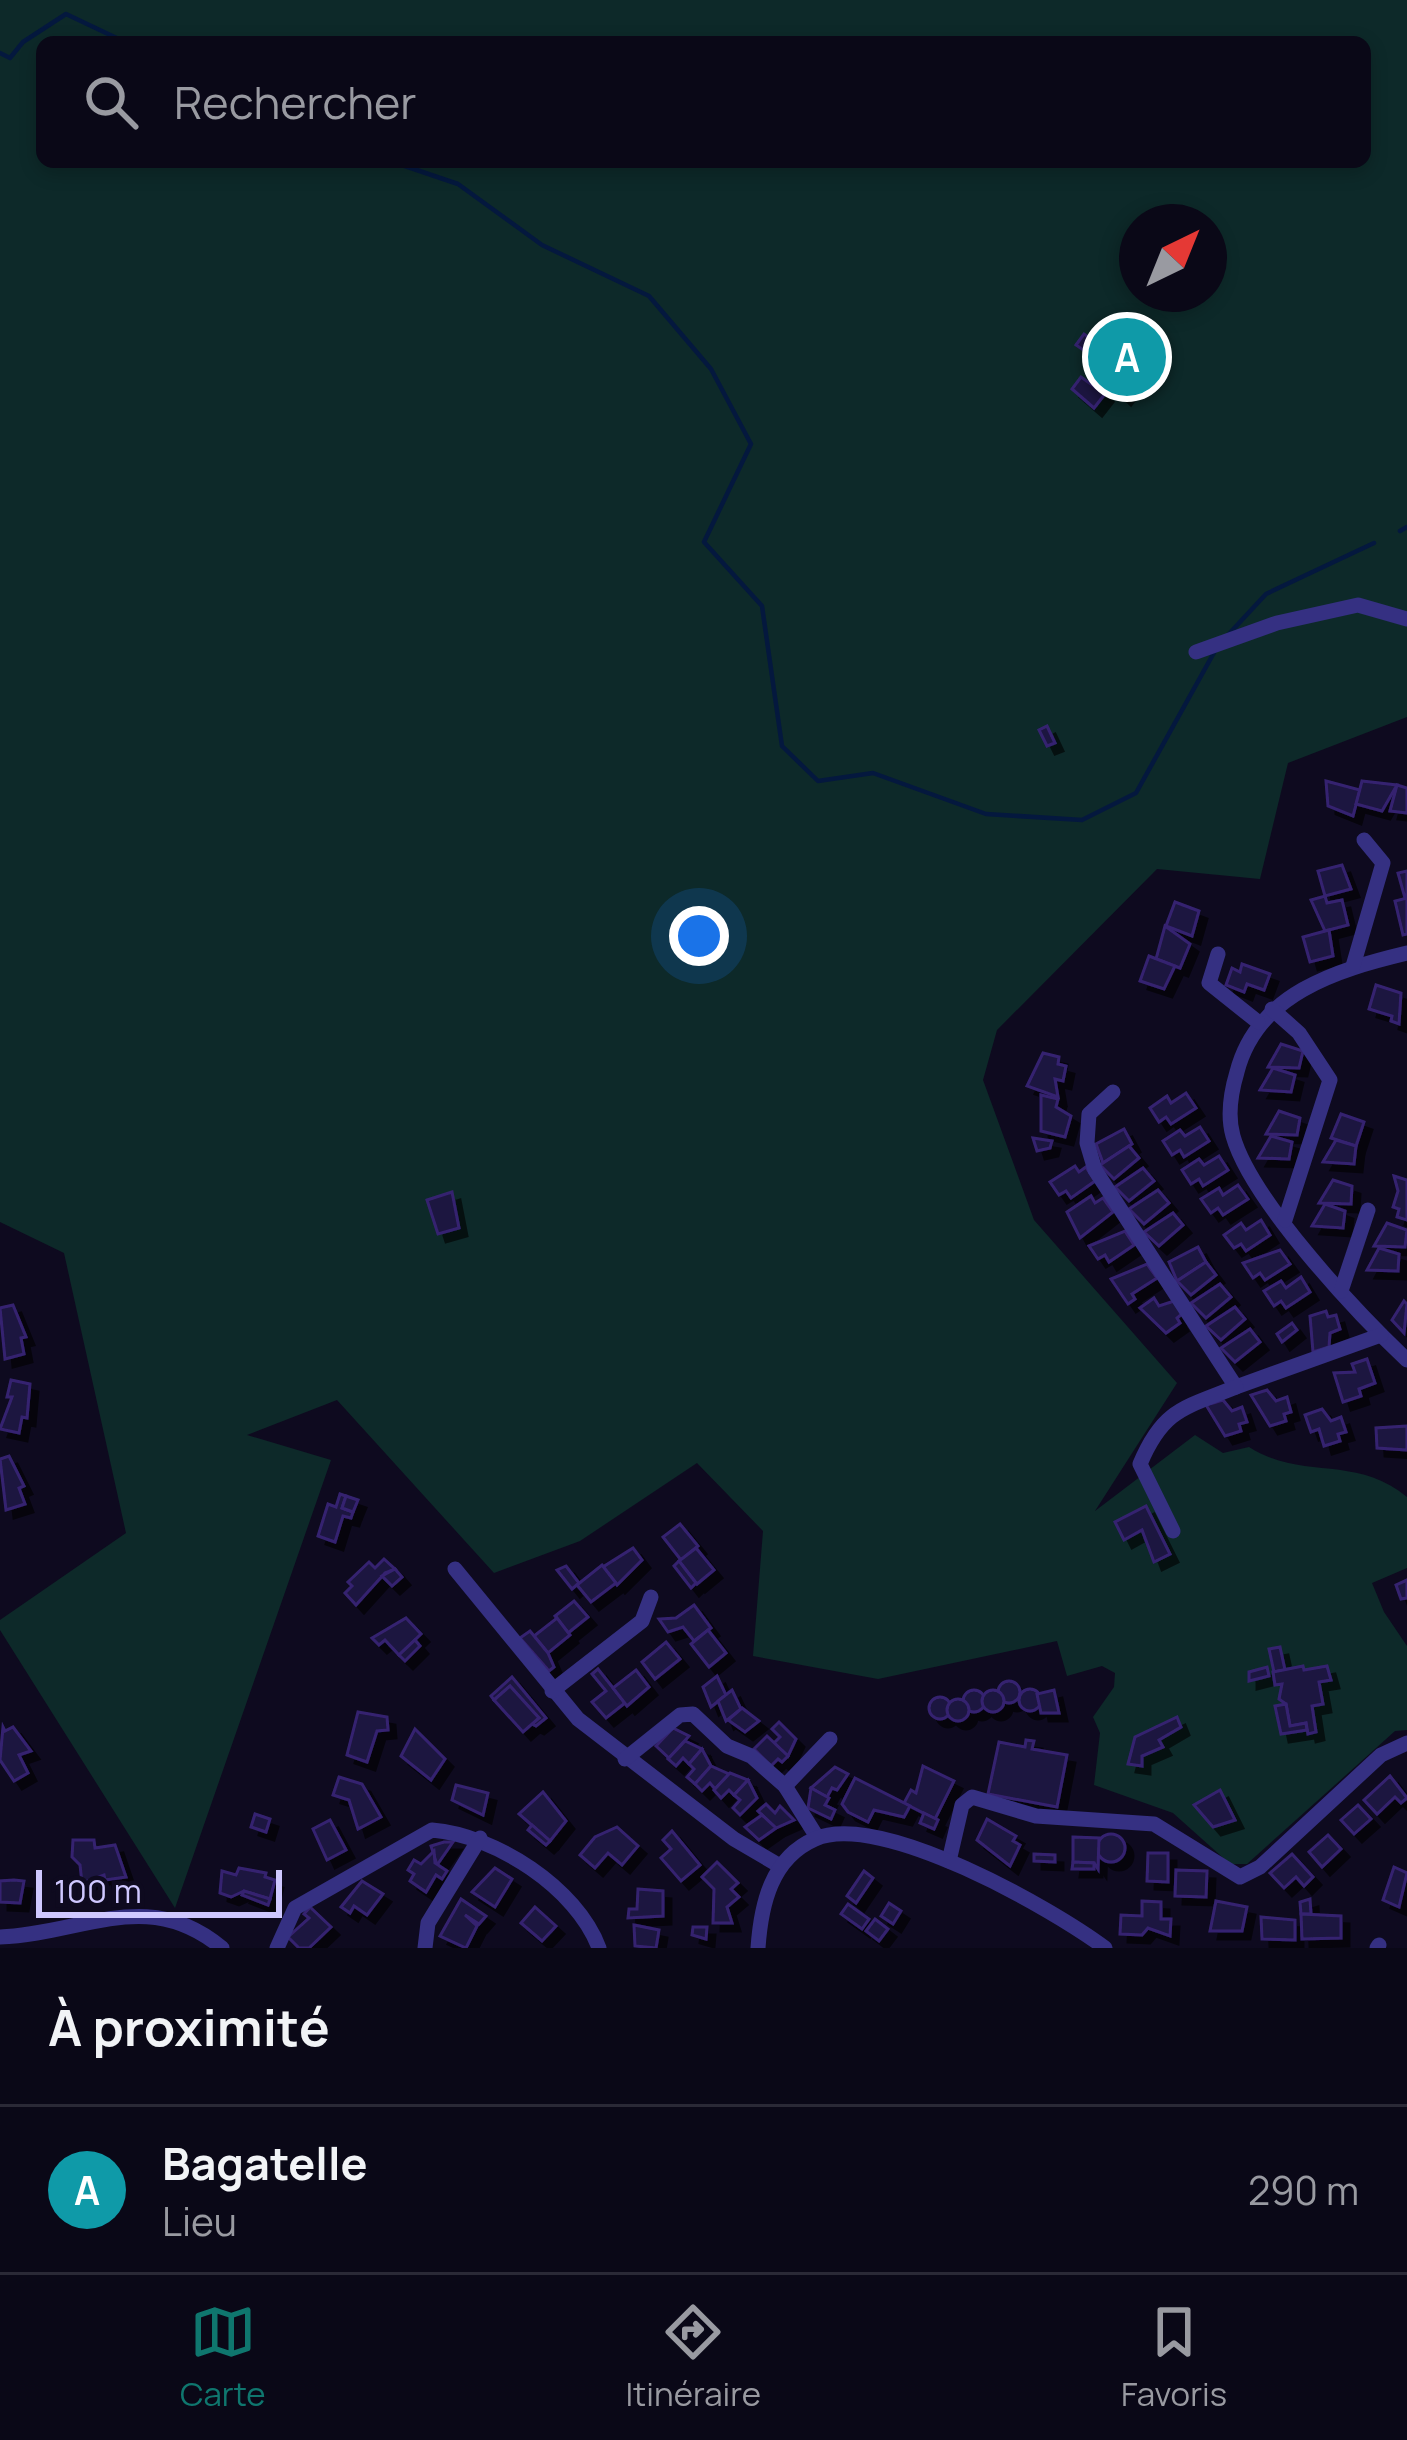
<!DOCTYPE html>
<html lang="fr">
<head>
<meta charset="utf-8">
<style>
	body { margin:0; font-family:Manrope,sans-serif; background:#131120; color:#f1f3f6 }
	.compass { position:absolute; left:1119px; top:204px; width:108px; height:108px; border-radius:50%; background:#0a0817; box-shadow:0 6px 18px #0003; rotate:43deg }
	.scale { position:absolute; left:36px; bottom:30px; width:246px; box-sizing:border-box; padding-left:12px; border:6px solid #cfc8ff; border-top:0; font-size:33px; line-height:42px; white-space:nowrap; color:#cfc8ff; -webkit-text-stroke:9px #0e0a1f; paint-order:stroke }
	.you { position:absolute; left:699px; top:936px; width:42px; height:42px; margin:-30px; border:9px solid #fff; border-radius:50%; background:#1a73e8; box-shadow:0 0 0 18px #1a73e833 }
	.badge { display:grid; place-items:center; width:78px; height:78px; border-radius:50%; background:#0f766e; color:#fff; font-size:39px; font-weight:700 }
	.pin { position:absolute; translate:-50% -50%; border:6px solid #fff; box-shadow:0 3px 12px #0006 }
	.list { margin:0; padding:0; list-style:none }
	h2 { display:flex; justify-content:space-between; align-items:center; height:156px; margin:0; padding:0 48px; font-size:51px }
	h2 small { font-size:39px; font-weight:400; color:#999aa1 }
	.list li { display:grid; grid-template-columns:78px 1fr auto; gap:36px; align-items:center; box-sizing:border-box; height:168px; padding:0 48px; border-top:3px solid #2a2936 }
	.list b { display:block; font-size:45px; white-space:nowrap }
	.list p { margin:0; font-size:39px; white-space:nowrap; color:#999aa1 }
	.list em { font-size:39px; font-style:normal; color:#999aa1 }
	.icon { flex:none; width:66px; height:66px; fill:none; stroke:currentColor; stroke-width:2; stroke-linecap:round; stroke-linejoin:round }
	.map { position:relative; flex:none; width:1407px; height:1948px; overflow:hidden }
	.search { position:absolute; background:#0a0817; box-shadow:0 6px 18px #0003; left:36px; right:36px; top:36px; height:132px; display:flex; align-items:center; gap:30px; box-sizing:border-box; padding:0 42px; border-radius:18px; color:#999aa1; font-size:45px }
	.sheet { height:324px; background:#0a0817 }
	nav { display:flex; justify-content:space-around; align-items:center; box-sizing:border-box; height:168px; border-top:3px solid #2a2936; background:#0a0817; font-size:33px; color:#999aa1 }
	nav a { display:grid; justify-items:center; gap:6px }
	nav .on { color:#0f766e }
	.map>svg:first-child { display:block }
</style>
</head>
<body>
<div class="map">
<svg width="1407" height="1948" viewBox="0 0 1407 1948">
	<defs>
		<filter id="shadow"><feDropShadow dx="8" dy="8" stdDeviation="0" flood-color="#0009"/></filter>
	</defs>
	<rect width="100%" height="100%" fill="#0e0a1f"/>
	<path fill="#0d2929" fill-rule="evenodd" d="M0,0H1407V717L1288,763L1260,879L1157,869L997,1030L983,1080L1034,1220L1177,1383L1095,1511L1195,1435L1223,1453L1249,1447C1303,1481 1355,1454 1407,1497V1568L1372,1583L1384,1612L1407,1646V1730L1395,1731L1247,1864H1230L1173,1813L1094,1785L1100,1733L1093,1717L1114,1687L1115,1673L1102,1666L1067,1676L1057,1641L878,1679L753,1656L763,1531L697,1463L580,1541L494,1573L337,1400L247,1435L331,1460L175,1908L0,1630V1620L126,1533L64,1253L0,1222ZM42,42H1365V162H42ZM1137,222H1209V294H1137Z"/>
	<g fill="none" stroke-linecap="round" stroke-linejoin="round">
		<g stroke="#04183e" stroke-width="4.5">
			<path d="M0,53L10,58L23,42L66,14L125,42"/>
			<path d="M393,162L458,184L542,245L649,296L711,369L751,444L704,542L762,606L782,746L818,781L873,773L986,814L1082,820L1136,793L1216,649"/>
			<path d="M1400,531L1407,527"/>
			<path d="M1227,636L1266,594L1374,543"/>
		</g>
	</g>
	<g fill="#1e1441" stroke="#352470" stroke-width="3" filter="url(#shadow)">
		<path d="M1129,318L1161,346L1123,397L1090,366L1095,358L1076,345L1084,334L1107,350Z"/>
		<path d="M1081,377L1105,394L1094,408L1072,389Z"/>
		<path d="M1047,726L1055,743L1047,746L1039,730Z"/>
		<path d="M1326,781L1360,790L1353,816L1328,806Z"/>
		<path d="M1362,781L1397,785L1382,811L1356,804Z"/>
		<path d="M1397,785L1407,788V813L1390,811Z"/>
		<path d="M1342,865L1351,889L1325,896L1318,871Z"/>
		<path d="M1407,871V898H1405L1398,873Z"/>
		<path d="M1325,896L1327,903L1342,900L1348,925L1325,931L1311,900Z"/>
		<path d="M1407,898V934L1403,935L1395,901Z"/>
		<path d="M1175,902L1199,911L1192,936L1166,926Z"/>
		<path d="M1165,926L1190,944L1180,968L1156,959Z"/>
		<path d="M1329,930L1333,956L1310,962L1303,937Z"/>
		<path d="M1149,956L1175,966L1164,989L1140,981Z"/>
		<path d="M1242,964L1270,974L1264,990L1247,984L1244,992L1226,985L1232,968L1240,972Z"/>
		<path d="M1376,985L1401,993L1399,1024L1391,1021L1392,1016L1369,1009Z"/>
		<path d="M1281,1044L1303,1051L1299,1068L1268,1067Z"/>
		<path d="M1043,1053L1059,1057L1058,1064L1066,1066L1063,1081L1055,1079L1058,1097L1027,1086Z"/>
		<path d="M1273,1068L1295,1075L1291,1092L1260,1090Z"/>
		<path d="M1186,1093L1196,1108L1171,1124L1166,1117L1159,1122L1150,1108L1167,1096L1171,1103Z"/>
		<path d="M1041,1095L1058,1099L1056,1107L1071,1116L1065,1137L1041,1131Z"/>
		<path d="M1279,1111L1300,1118L1297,1135L1266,1134Z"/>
		<path d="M1341,1114L1364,1122L1356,1146L1331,1138Z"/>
		<path d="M1200,1127L1209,1141L1184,1157L1180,1150L1172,1155L1163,1141L1180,1130L1185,1136Z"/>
		<path d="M1124,1129L1132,1144L1103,1163L1096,1144Z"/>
		<path d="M1271,1136L1292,1142L1289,1159L1258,1158Z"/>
		<path d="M1033,1138L1052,1141L1050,1148L1037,1151Z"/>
		<path d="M1336,1140L1356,1146L1354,1164L1323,1162Z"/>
		<path d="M1129,1146L1139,1158L1114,1179L1100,1165Z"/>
		<path d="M1219,1156L1228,1170L1203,1186L1199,1179L1191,1184L1182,1170L1199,1159L1204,1165Z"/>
		<path d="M1075,1166L1079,1172L1086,1167L1095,1181L1071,1198L1066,1191L1059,1195L1050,1182Z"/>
		<path d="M1143,1168L1154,1181L1129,1201L1115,1187Z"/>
		<path d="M1394,1176L1407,1180V1220L1397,1217L1399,1209L1393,1207L1398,1191Z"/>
		<path d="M1333,1180L1352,1186L1351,1204L1319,1203Z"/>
		<path d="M1238,1185L1248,1199L1223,1215L1218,1208L1211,1213L1201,1199L1219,1188L1223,1195Z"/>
		<path d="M1158,1190L1169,1203L1144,1224L1129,1209Z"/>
		<path d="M452,1192L459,1228L438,1234L427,1200Z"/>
		<path d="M1091,1196L1095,1203L1103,1198L1113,1212L1080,1238L1067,1212Z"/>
		<path d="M1325,1204L1345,1211L1343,1228L1312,1226Z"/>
		<path d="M1173,1213L1183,1225L1159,1246L1144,1232Z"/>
		<path d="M1261,1220L1270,1235L1246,1251L1241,1244L1234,1248L1224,1235L1241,1223L1246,1230Z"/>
		<path d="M1387,1223L1407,1230L1405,1247L1374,1246Z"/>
		<path d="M1125,1231L1134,1245L1109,1262L1105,1255L1098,1259L1089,1246Z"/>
		<path d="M1198,1247L1206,1262L1177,1281L1169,1262Z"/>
		<path d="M1379,1248L1399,1254L1398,1271L1367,1270Z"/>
		<path d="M1280,1250L1290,1264L1265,1280L1260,1273L1253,1278L1243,1263Z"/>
		<path d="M1206,1262L1216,1275L1191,1295L1177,1281Z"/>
		<path d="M1147,1264L1157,1278L1132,1294L1135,1299L1128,1304L1111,1279Z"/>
		<path d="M1301,1277L1310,1292L1286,1308L1281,1301L1274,1306L1264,1291L1281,1281L1286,1288Z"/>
		<path d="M1220,1284L1231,1297L1206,1318L1191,1303Z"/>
		<path d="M1154,1298L1159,1306L1174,1301L1183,1313L1177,1318L1180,1323L1166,1333L1140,1308Z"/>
		<path d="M1404,1301L1407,1304L1404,1333L1392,1320Z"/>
		<path d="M13,1305L26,1337L21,1338L24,1354L5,1359L0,1308Z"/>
		<path d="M1235,1307L1245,1319L1221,1340L1206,1326Z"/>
		<path d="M1326,1311L1328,1317L1336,1315L1340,1329L1330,1333L1329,1347L1313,1352L1310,1316Z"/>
		<path d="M1292,1323L1297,1330L1282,1342L1277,1334Z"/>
		<path d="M1250,1329L1260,1342L1235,1362L1221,1348Z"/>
		<path d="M1367,1359L1375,1383L1359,1389L1361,1396L1343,1402L1334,1373L1355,1372L1352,1364Z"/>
		<path d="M11,1380L30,1384L27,1418L22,1417L19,1433L0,1429L12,1397H7Z"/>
		<path d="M1267,1390L1276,1401L1287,1397L1291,1412L1284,1414L1286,1421L1270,1426L1251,1395Z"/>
		<path d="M1223,1400L1232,1411L1242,1407L1247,1422L1239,1424L1241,1431L1225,1436L1206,1405Z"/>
		<path d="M1322,1409L1331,1421L1341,1417L1346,1432L1338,1434L1340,1441L1324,1446L1319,1429L1311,1432L1305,1415Z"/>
		<path d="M1407,1426V1450L1377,1448L1376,1428Z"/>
		<path d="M9,1456L24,1486L19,1488L25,1504L6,1510L0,1459Z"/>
		<path d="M340,1494L346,1496L342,1508L353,1512L351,1518L343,1516L335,1542L318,1536L328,1504L336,1507Z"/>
		<path d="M346,1496L358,1500L353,1512L342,1508Z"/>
		<path d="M1146,1506L1170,1554L1154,1562L1142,1530L1124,1540L1115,1522Z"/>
		<path d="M680,1524L698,1546L681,1560L663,1537Z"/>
		<path d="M633,1548L642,1560L617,1585L603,1567Z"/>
		<path d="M696,1548L714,1570L697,1584L679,1561Z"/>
		<path d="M384,1559L395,1569L385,1573L356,1605L345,1593L352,1586L348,1582L369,1562L375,1568Z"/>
		<path d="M679,1561L696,1583L691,1588L674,1566Z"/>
		<path d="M602,1565L616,1583L591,1602L577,1585Z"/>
		<path d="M566,1566L579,1583L572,1589L557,1570Z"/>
		<path d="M395,1569L402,1577L392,1586L382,1576Z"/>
		<path d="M1407,1580V1598L1401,1599L1396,1585Z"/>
		<path d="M574,1601L588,1617L568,1633L555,1616Z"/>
		<path d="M694,1605L711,1628L694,1641L683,1627L668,1632L659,1619L676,1618Z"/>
		<path d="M406,1618L421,1634L399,1655L385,1640L379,1645L372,1638Z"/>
		<path d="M557,1618L570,1635L548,1653L534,1636Z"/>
		<path d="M708,1630L726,1653L709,1667L691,1644Z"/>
		<path d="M530,1631L548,1653L554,1667L549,1671L520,1638Z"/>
		<path d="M415,1640L420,1646L405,1661L399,1655Z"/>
		<path d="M666,1642L680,1659L655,1679L642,1662Z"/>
		<path d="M1280,1647L1285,1670L1274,1672L1269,1649Z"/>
		<path d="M1303,1666L1304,1670L1327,1666L1331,1680L1319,1682L1323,1704L1312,1706L1316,1732L1308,1734L1306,1723L1290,1726L1286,1704L1279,1699L1282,1684L1275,1685L1273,1672Z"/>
		<path d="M1267,1667L1269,1676L1249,1681V1672Z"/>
		<path d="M598,1669L625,1703L606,1718L592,1702L606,1691L592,1674Z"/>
		<path d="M636,1670L649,1687L627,1706L613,1688Z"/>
		<path d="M717,1676L726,1695L711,1707L703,1687Z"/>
		<path d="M512,1677L546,1718L536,1726L532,1724L539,1718L510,1686L494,1700L491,1696Z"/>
		<circle cx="1009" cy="1692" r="11"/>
		<path d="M510,1686L539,1718L523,1732L494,1700Z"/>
		<circle cx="1030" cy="1700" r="11"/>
		<circle cx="974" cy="1701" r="11"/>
		<circle cx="993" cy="1701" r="11"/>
		<path d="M732,1690L741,1709L726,1721L718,1701Z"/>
		<path d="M1054,1690L1059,1713H1041L1037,1694Z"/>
		<circle cx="940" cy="1708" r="11"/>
		<circle cx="958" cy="1710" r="11"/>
		<path d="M1286,1704L1290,1726L1306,1723L1307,1730L1281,1734L1275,1706Z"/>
		<path d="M742,1708L759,1721L745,1732L728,1720Z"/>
		<path d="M358,1712L387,1717L388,1730L377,1731L367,1762L347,1755Z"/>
		<path d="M1177,1717L1181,1727L1159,1740L1163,1747L1142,1756V1766L1128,1764L1135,1737Z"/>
		<path d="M779,1722L796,1739L788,1756L774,1743L780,1737L772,1729Z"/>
		<path d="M3,1727L5,1731L13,1727L31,1751L19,1755L28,1773L14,1781L0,1760Z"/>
		<path d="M673,1728L689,1736L669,1758L656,1746Z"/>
		<path d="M415,1729L445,1759L431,1780L401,1756Z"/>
		<path d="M767,1736L788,1756L782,1762L778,1759L771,1766L754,1749Z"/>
		<path d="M1026,1740L1034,1741L1032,1749L1067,1755L1057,1807L988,1794L999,1742L1025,1747Z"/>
		<path d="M685,1741L702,1749L689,1764L683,1758L676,1766L668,1759Z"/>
		<path d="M702,1749L711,1766L695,1784L687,1777L694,1769L689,1764Z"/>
		<path d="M711,1766L729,1774L715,1789L710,1783L702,1791L695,1784Z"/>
		<path d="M923,1766L954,1781L935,1819L904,1803L911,1790L916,1793Z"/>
		<path d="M835,1767L848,1774L837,1790L832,1788L827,1797L811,1788Z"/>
		<path d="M730,1773L748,1780L734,1795L729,1790L721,1798L714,1790Z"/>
		<path d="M1390,1776L1407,1798L1401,1803L1395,1797L1377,1814L1364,1800Z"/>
		<path d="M339,1777L362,1784L381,1817L358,1829L349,1800L333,1795Z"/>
		<path d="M855,1778L910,1806L904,1817L874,1810L868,1822L848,1812L842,1804Z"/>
		<path d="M748,1780L757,1798L740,1815L733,1808L740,1800L734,1795Z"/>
		<path d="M456,1785L488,1793L483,1815L452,1800Z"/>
		<path d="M811,1788L829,1798L825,1805L835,1810L831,1819L808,1808Z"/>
		<path d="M1220,1790L1235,1820L1213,1827L1194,1805Z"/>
		<path d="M543,1792L566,1821L550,1841L519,1814Z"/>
		<path d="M766,1804L775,1813L780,1806L794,1820L776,1828L758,1811Z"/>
		<path d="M1358,1805L1371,1819L1354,1834L1341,1820Z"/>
		<path d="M924,1813L938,1820L934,1829L920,1823Z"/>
		<path d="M255,1814L270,1819L266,1832L251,1827Z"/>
		<path d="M762,1815L776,1828L759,1840L745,1827Z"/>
		<path d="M987,1819L1016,1836L1013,1841L1020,1845L1010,1866L977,1840Z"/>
		<path d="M330,1820L346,1850L327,1860L313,1829Z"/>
		<path d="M532,1825L550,1841L546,1845L528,1830Z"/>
		<path d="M617,1827L638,1846L622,1865L608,1853L595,1868L580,1855L595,1837Z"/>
		<path d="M672,1831L700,1865L681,1881L661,1858L671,1849L663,1840Z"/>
		<circle cx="1111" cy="1848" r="14"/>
		<path d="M1328,1835L1341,1849L1322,1867L1309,1852Z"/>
		<path d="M1073,1837L1099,1838L1098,1869L1094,1863L1073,1862Z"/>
		<path d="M73,1840H94L95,1848L115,1845L126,1877L105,1880L104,1875L82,1883L80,1865L72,1857Z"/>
		<path d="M444,1842H453L437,1865L431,1846Z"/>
		<path d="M434,1851L435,1863L447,1871L442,1879L436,1875L426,1892L410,1881L414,1874L408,1870L414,1860L421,1864Z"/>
		<path d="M1148,1853H1168V1882L1147,1881Z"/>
		<path d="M1034,1854L1055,1855V1862L1034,1861Z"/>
		<path d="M1292,1854L1313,1877L1304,1886L1296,1877L1284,1888L1270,1873Z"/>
		<path d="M717,1862L738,1883L731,1889L739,1897L727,1907L732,1923H713L714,1889L702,1877Z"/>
		<path d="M1073,1862L1094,1863V1869H1072Z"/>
		<path d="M1394,1867L1407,1873L1399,1907L1383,1900Z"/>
		<path d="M239,1868L266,1873L265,1877L275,1880L270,1899L244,1891L231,1897L220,1893L222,1871L236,1875Z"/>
		<path d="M495,1868L512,1879L495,1907L472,1892Z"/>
		<path d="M1176,1870L1207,1871L1206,1897L1175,1896Z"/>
		<path d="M864,1871L873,1878L856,1903L847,1896Z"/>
		<path d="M14,1880L24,1881L20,1903L0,1902V1881Z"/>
		<path d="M362,1881L383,1894L367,1915L354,1906L350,1913L341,1907Z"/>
		<path d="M638,1889L663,1891V1916L628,1918L629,1909H637Z"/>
		<path d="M244,1891L270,1899L268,1905L242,1895Z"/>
		<path d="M461,1899L486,1916L479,1924L465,1915L477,1926L466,1948L440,1936Z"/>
		<path d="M1310,1899L1311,1914H1301L1300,1902Z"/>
		<path d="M1142,1901L1161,1902V1919H1171L1170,1936L1148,1928L1142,1935L1120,1934L1121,1915L1142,1916Z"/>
		<path d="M1216,1901L1247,1907L1242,1931H1210Z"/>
		<path d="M889,1903L901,1911L893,1924L881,1916Z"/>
		<path d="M848,1904L869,1919L862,1929L841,1914Z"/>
		<path d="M310,1907L331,1927L309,1948H299L288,1937L309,1918L304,1914Z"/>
		<path d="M535,1907L556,1926L542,1941L521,1923Z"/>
		<path d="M1301,1914L1341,1916V1938L1302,1939Z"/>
		<path d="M1261,1917L1295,1920V1940L1262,1939Z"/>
		<path d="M875,1919L888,1929L879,1941L866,1931Z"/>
		<path d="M634,1925L659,1930L656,1948L635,1946Z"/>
		<path d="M693,1927H707L706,1939L692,1935Z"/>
	</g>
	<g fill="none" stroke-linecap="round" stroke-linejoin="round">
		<g stroke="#353082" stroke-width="15">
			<path d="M1196,652L1277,623L1358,605L1407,619"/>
			<path d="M1407,953C1336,970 1257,994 1237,1072C1231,1092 1227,1115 1233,1136C1251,1200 1357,1313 1407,1360"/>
			<path d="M1218,954L1209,983L1258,1022"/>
			<path d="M1353,966L1383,863L1364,840"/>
			<path d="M1272,1009L1299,1033L1330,1080L1285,1220"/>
			<path d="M1113,1092L1089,1114L1087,1143L1095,1170L1236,1387L1381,1335"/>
			<path d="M1341,1291L1368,1210"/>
			<path d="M1173,1531L1140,1464C1163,1409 1184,1408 1236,1387"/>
			<path d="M455,1569L578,1719L734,1839L780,1866"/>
			<path d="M552,1691L642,1621L651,1597"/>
			<path d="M625,1759L680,1715L693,1714L727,1746L751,1756L785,1786L817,1837"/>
			<path d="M785,1786L830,1739"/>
			<path d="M949,1861L962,1805L972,1797L1036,1816L1154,1824L1240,1877L1260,1867L1381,1755L1407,1743"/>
			<path d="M0,1937C83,1934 148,1886 222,1948"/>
			<path d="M277,1948L295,1908L432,1830C495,1835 577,1888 599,1948"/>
			<path d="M425,1948L428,1923L480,1838"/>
			<path d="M758,1948C761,1905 771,1858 815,1839C880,1810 1053,1909 1105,1948"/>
			<path d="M1377,1948L1379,1945"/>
		</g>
	</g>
</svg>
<svg class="compass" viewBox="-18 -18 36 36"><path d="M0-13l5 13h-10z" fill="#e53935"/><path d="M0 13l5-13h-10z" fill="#999aa1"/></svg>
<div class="scale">100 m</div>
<div class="you"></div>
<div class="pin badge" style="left:1127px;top:357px;background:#0f9aa8">A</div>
<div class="search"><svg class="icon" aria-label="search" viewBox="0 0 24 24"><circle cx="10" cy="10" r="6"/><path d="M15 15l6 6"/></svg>Rechercher</div>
</div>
<section class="sheet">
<h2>À proximité<small></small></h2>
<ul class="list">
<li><span class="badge" style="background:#0f9aa8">A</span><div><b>Bagatelle</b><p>Lieu</p></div><em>290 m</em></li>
</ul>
</section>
<nav>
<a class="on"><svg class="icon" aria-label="map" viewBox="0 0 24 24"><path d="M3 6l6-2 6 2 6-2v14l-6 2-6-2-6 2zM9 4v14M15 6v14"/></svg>Carte</a>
<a><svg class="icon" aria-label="directions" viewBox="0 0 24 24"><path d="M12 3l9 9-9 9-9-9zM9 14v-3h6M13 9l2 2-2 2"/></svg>Itinéraire</a>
<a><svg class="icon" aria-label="saved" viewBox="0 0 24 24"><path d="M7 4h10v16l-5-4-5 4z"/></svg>Favoris</a>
</nav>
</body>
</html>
